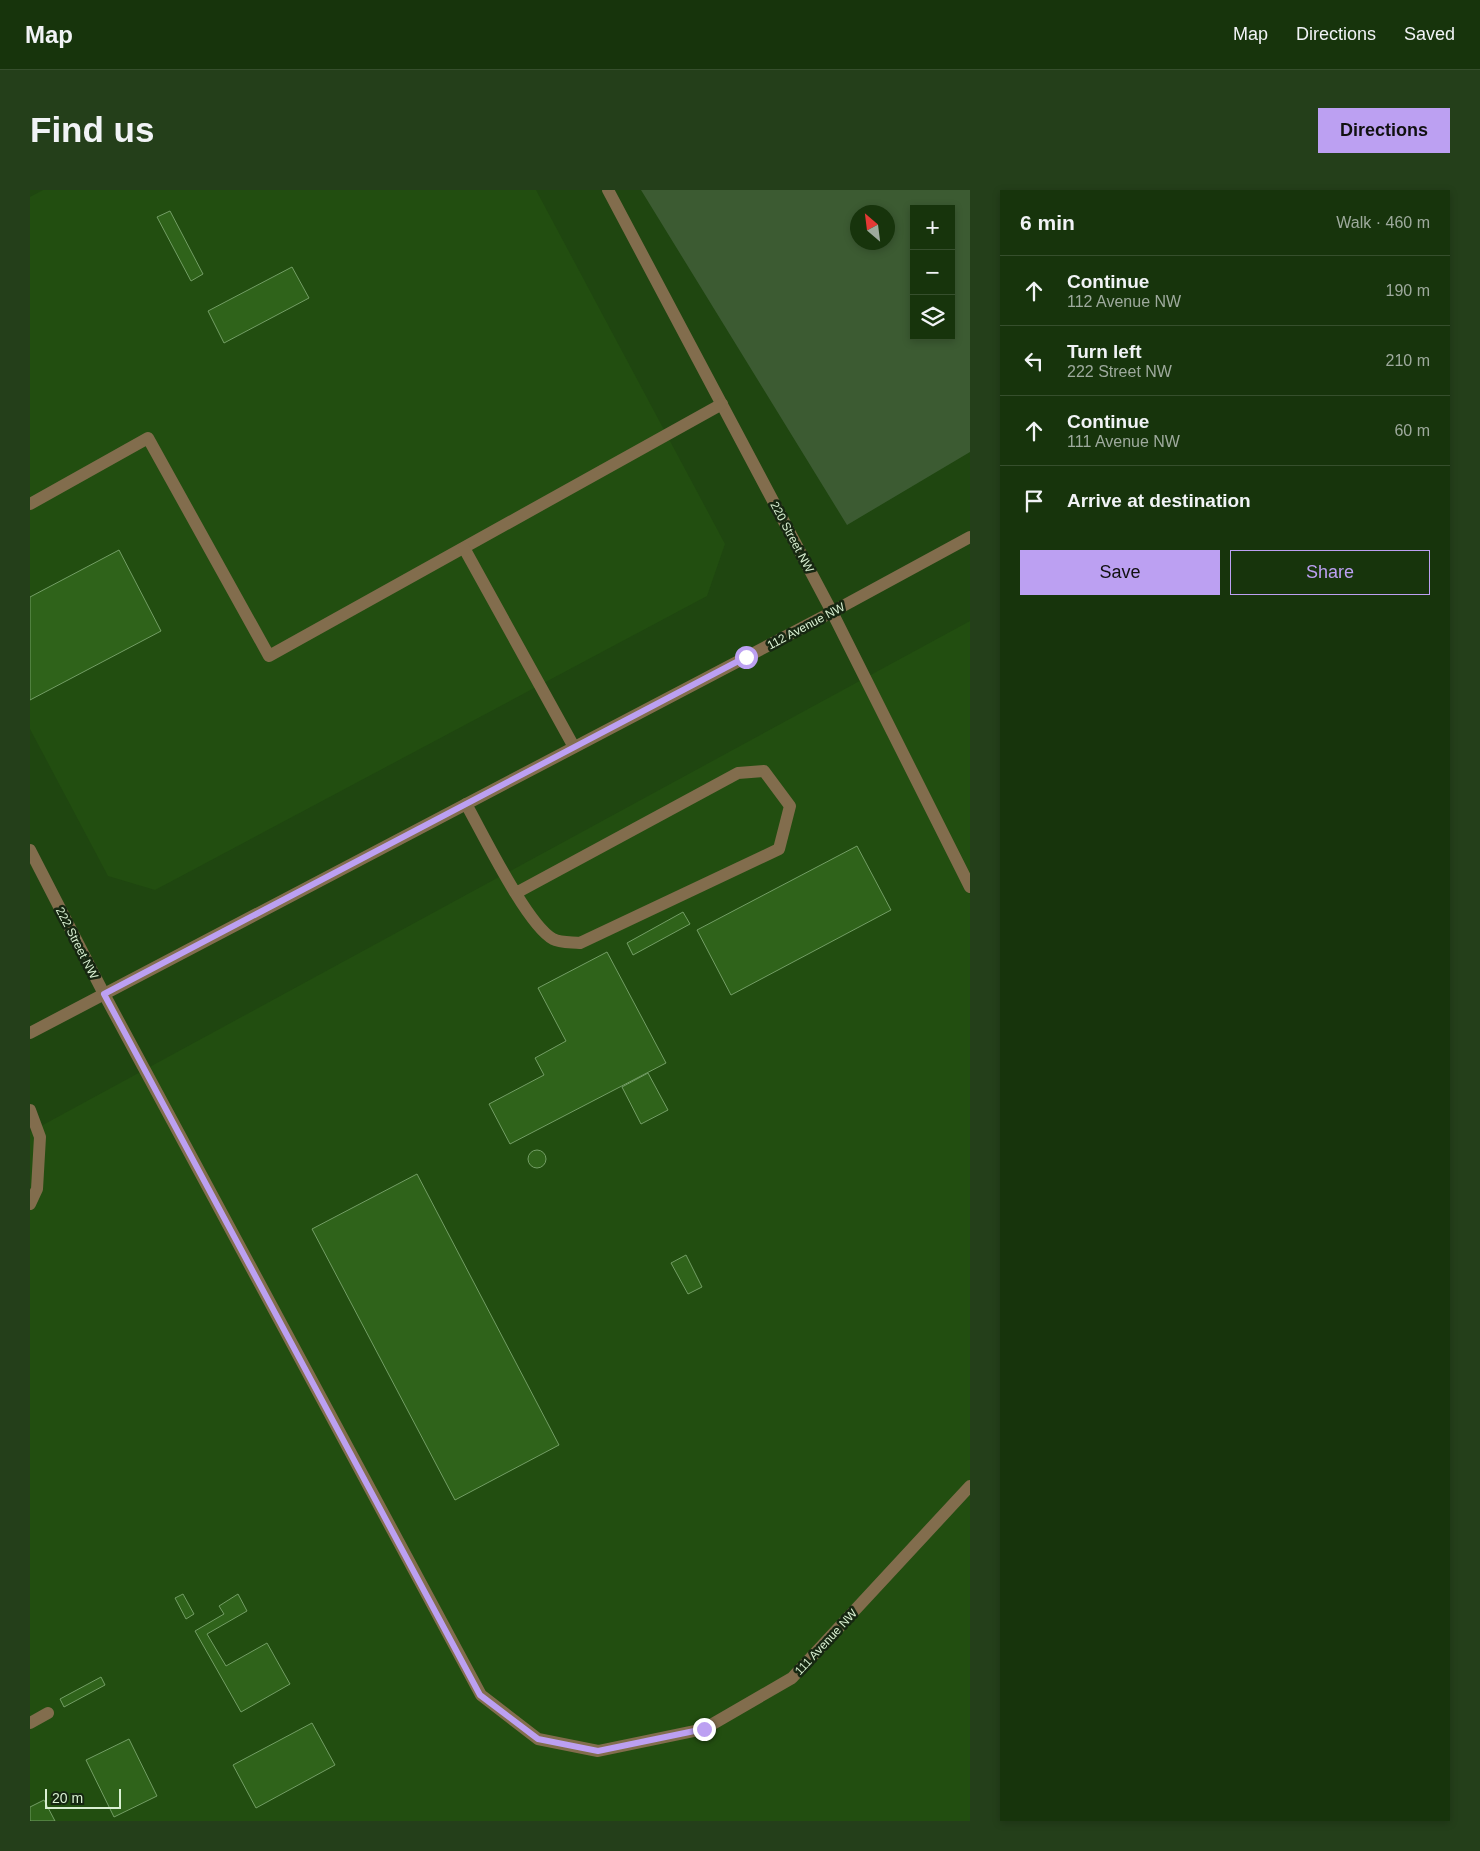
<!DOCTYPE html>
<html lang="en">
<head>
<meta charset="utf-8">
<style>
	body { margin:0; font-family:Arial,sans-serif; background:#243f1a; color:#f1f3f6 }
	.controls { position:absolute; right:15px; top:15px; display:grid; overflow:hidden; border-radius:0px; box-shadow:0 2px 8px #0003 }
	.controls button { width:45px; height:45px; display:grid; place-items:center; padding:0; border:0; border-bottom:1px solid #364f2d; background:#17340c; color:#f1f3f6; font:25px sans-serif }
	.compass { position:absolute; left:820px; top:15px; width:45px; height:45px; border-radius:50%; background:#17340c; box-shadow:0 2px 8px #0003; rotate:332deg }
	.scale { position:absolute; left:15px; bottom:12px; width:76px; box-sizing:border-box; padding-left:5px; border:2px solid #d9f0d2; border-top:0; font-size:14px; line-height:18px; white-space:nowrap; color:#d9f0d2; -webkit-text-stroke:4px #162711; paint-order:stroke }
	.stop { position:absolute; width:15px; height:15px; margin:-11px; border:4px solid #bca0f2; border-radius:50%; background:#fff }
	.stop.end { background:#bca0f2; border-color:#fff; box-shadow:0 1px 5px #0008 }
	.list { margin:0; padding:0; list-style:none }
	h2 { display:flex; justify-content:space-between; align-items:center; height:65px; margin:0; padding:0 20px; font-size:21px }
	h2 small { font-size:16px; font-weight:400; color:#9eaa9d }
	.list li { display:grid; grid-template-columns:32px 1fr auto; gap:15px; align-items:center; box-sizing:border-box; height:70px; padding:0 20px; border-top:1px solid #364f2d }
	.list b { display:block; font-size:19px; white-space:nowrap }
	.list p { margin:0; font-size:16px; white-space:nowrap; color:#9eaa9d }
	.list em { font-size:16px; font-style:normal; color:#9eaa9d }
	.actions { display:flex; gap:10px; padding:15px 20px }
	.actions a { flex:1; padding:11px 0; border:1px solid #bca0f2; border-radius:0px; text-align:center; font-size:18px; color:#bca0f2 }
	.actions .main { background:#bca0f2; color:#111 }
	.icon { flex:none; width:28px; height:28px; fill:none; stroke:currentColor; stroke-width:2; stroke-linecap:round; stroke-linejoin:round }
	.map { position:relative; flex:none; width:940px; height:1631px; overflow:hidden; border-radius:0px }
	header { display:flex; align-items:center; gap:30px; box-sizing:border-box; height:70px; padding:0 25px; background:#17340c; border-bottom:1px solid #364f2d }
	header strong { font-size:24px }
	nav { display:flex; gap:28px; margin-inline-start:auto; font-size:18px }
	.intro { display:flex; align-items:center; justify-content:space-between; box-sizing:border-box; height:120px; padding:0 30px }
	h1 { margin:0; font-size:35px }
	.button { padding:12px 22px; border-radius:0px; background:#bca0f2; color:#111; font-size:18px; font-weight:700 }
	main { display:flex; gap:30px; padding:0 30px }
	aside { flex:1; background:#17340c; border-radius:0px; box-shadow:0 2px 8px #0003 }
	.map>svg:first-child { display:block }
</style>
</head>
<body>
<header>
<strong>Map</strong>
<nav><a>Map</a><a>Directions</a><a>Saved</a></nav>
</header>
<div class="intro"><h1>Find us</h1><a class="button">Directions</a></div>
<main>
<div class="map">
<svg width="940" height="1631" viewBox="0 0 940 1631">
	<rect width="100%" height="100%" fill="#1f4610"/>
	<g fill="#224e10">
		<path d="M13,0H506L695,354L677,406L125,700L78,686L0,539V7Z"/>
		<path d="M940,431V1631H0V942Z"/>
	</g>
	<path fill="#3c5b32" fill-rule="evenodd" d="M611,0H940V262L817,335ZM884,19H921V146H884ZM828,22H858V52H828Z"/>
	<g fill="#2f631a" stroke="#739e65">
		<path d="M140,21L173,84L161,91L127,27Z"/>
		<path d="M262,77L279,108L194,153L178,121Z"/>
		<path d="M89,360L131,441L0,510V407Z"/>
		<path d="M827,656L861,720L701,805L667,740Z"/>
		<path d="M653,722L660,734L603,765L597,753Z"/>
		<path d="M577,762L636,873L480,954L459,914L514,885L505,868L536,851L508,798Z"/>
		<path d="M618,883L638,920L611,934L592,897Z"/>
		<circle cx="507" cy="969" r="9"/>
		<path d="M387,984L529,1255L425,1310L282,1039Z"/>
		<path d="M656,1065L672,1097L658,1104L641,1073Z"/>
		<path d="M153,1404L164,1424L156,1429L145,1408Z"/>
		<path d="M208,1404L217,1421L177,1444L196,1476L237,1453L260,1494L211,1522L165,1441L194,1424L189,1416Z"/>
		<path d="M71,1487L75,1495L34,1517L30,1509Z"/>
		<path d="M282,1533L305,1575L226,1618L203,1575Z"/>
		<path d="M99,1549L127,1606L84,1627L56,1570Z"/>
		<path d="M14,1610L25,1631H0V1617Z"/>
	</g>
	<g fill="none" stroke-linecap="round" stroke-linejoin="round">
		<g stroke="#826d4d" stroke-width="12">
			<path d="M578,0L802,422L940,697"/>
			<path d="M0,314L118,248L239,466L692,214"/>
			<path d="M434,358L544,557"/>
			<path d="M436,614C453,644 497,735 523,749C530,753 542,752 550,753L749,659L760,616L734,581L708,583L486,703"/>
			<path d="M0,660L74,804L451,1505L508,1549L568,1561L674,1539L762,1488L940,1296"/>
			<path d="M0,843L802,422L940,347"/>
			<path d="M0,920L10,947L7,999L0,1014"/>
			<path d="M0,1533L18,1523"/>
		</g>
	</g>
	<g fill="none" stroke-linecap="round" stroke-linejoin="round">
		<path stroke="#bca0f2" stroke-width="6" d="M674,1539L568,1561L508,1549L450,1505L74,804L716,467"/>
	</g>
	<g text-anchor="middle" stroke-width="5" stroke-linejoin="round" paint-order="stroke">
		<g font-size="12" fill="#d9f0d2" stroke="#162711">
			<text transform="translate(762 347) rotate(62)" y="4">220 Street NW</text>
			<text transform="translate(776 436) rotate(-28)" y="4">112 Avenue NW</text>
			<text transform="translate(47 753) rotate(63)" y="4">222 Street NW</text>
			<text transform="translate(796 1452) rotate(-47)" y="4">111 Avenue NW</text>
		</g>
	</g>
</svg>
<div class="controls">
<button>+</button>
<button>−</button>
<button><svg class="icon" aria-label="layers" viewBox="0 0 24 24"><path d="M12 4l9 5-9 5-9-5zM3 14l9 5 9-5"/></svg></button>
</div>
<svg class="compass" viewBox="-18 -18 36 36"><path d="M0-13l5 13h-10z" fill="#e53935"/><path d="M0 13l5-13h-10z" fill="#9eaa9d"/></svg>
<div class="scale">20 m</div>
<div class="stop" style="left:716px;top:467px"></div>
<div class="stop end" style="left:674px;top:1539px"></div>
</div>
<aside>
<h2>6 min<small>Walk · 460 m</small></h2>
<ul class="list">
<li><svg class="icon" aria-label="ahead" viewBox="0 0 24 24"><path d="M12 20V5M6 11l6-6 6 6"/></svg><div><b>Continue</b><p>112 Avenue NW</p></div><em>190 m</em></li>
<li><svg class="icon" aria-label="left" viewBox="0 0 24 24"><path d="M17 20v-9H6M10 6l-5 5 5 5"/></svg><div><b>Turn left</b><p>222 Street NW</p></div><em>210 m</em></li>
<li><svg class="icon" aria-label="ahead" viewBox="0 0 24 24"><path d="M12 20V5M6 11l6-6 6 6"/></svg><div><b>Continue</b><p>111 Avenue NW</p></div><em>60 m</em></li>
<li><svg class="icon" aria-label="arrive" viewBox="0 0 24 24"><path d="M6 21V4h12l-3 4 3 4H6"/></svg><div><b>Arrive at destination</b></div></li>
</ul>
<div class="actions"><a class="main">Save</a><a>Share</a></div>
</aside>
</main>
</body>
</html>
